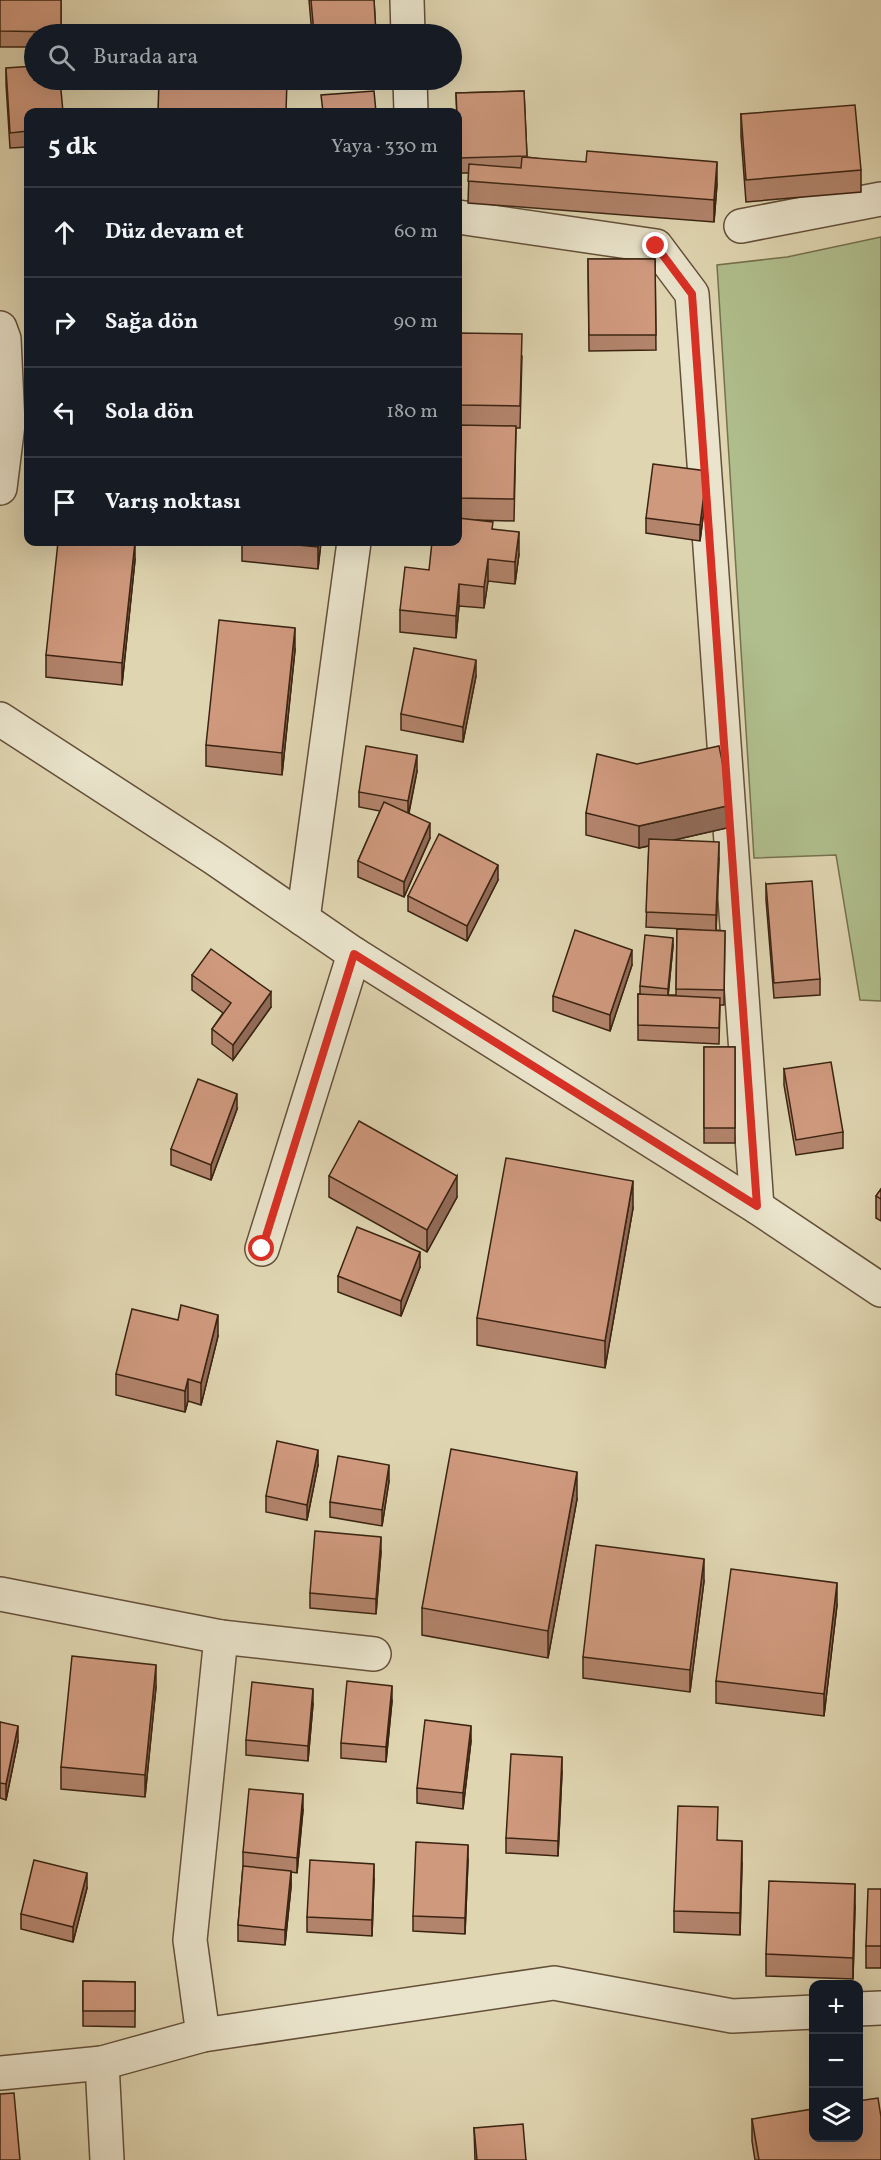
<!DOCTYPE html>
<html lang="tr">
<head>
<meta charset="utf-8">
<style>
	body { margin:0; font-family:Vollkorn,serif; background:#20242c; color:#f1f3f6 }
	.controls { position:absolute; right:18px; bottom:18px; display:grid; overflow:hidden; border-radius:12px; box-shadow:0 6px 24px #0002 }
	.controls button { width:54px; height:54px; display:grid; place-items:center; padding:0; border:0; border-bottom:2px solid #363941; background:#171b24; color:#f1f3f6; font:30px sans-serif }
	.stop { position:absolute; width:18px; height:18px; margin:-14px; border:4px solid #d93025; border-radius:50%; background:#fff }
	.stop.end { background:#d93025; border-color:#fff; box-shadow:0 2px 6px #0008 }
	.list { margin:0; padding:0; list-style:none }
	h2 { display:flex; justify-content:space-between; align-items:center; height:78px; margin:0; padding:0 24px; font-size:26px }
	h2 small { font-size:20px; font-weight:400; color:#9ea1a6 }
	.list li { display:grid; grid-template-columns:39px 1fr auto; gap:18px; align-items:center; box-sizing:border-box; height:90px; padding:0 24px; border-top:2px solid #363941 }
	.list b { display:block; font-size:22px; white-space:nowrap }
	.list em { font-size:20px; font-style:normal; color:#9ea1a6 }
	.icon { flex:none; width:33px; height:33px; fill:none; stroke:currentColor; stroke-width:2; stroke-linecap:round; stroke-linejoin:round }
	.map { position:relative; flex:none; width:881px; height:2160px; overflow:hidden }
	.search { position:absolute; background:#171b24; box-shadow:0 6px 24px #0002; left:24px; top:24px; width:438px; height:66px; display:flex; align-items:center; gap:15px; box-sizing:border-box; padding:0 21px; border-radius:33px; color:#9ea1a6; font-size:22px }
	.panel { position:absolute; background:#171b24; box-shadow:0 6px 24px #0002; left:24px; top:108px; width:438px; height:438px; border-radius:12px }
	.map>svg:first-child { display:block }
</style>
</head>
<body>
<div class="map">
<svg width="881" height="2160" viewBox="0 0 881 2160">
	<rect width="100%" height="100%" fill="#dfd5b1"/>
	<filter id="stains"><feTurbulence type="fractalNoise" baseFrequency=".00333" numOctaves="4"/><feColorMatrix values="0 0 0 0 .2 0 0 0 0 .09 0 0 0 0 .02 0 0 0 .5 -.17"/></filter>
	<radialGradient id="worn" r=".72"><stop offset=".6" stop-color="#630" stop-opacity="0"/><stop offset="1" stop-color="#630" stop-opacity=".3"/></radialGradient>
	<path fill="#b0be8d" stroke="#76714f" stroke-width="1.5" d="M881,237V1001L860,1000L836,855L754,858L717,265L787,257Z"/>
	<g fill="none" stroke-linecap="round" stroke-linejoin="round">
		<g stroke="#645039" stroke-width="36">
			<g id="street">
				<path d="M407,0L408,34"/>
				<path d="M410,80L411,112"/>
				<path d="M458,217L656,246L692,294L757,1207"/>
				<path d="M741,226L881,199"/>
				<path d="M0,328L4,339L8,424L0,488"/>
				<path d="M0,719L214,858L354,954L757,1207L881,1290"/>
				<path d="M303,919L354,542"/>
				<path d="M262,1249L354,954"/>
				<path d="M0,1594L221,1637L374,1654"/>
				<path d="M858,2009L881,2008"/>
				<path d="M203,2035L190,1940L221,1637"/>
				<path d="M102,2063L107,2160"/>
				<path d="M0,2073L102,2063L203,2035L554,1983L732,2016L814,2012"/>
			</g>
		</g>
		<use href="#street" stroke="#eae4cc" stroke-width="33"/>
	</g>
	<g fill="#b2846c" stroke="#3b2411" stroke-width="1.5">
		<path d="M0,0H61V34H34V47H0Z"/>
		<path d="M309,0H374L376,34H312Z"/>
		<path d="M6,68L28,112V147L10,148L6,84Z"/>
		<path d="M524,91L527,157L717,184L714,222L468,203L469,173H459L456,93Z"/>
		<path d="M741,114L861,170V192L746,202L741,136Z"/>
		<path d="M588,259H655L656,350L589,351Z"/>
		<path d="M458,333L522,356L520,428H516L514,521L478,520L493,529L519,554L515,584L488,581L484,608L459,606L456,638L400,632V610L429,570L458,542Z"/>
		<path d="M707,486L700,541L646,533V518Z"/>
		<path d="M242,542H321L318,569L242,561Z"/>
		<path d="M135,560L122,685L46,677V655Z"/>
		<path d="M295,650L282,775L206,766V745Z"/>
		<path d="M476,676L463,742L401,730V714Z"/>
		<path d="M417,771L409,813L430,838L404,897L358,877V861L380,811L359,807V792Z"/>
		<path d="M586,813L731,827L674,840L719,858L716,930L725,931L724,1005H720L719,1044L638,1040V994H640V986L673,946L668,995H676L677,929L702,930L646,927L649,846L639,848L586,835Z"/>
		<path d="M498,880L467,941L408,911V896Z"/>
		<path d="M766,884L820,979V995L774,998L766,900Z"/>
		<path d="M632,965L610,1031L553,1011V996Z"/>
		<path d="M192,975L271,1007L233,1060L212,1044V1029L223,1013L192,990Z"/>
		<rect x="704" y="1047" width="31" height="96"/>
		<path d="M784,1069L843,1132V1148L796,1155L784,1085Z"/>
		<path d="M237,1109L211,1180L171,1165V1149Z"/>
		<path d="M329,1176L457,1197L427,1252L329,1197Z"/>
		<path d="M881,1189V1221L876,1218V1196Z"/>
		<path d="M633,1208L605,1368L477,1345V1318Z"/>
		<path d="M420,1267L401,1316L338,1292V1276Z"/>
		<path d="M218,1336L201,1405L188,1401L185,1412L116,1395V1374Z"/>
		<path d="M318,1465L307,1520L266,1512V1496Z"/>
		<path d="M389,1481L382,1526L330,1517V1502Z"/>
		<path d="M577,1499L548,1658L422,1635V1608Z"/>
		<path d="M381,1552L376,1614L310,1608V1593Z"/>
		<path d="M704,1581L690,1692L583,1678V1657Z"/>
		<path d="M837,1605L824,1716L716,1703V1681Z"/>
		<path d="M156,1687L145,1797L61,1789V1767Z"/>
		<path d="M392,1701L386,1762L341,1758V1743Z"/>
		<path d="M313,1704L308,1761L246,1755V1740Z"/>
		<path d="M0,1722L18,1741L6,1800L0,1798Z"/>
		<path d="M471,1741L463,1809L417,1803V1788Z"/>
		<path d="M562,1772L558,1856L506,1853V1838Z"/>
		<path d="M303,1810L297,1873L291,1872V1887L285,1945L238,1941V1925L243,1866V1852Z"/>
		<path d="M718,1840L742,1863L740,1935L674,1932V1911Z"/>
		<path d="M468,1860L465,1934L413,1931V1916Z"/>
		<path d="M374,1879L372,1936L307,1932V1917Z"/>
		<path d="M87,1888L73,1942L21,1929V1914Z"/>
		<path d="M881,1889V1968H866V1946Z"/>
		<path d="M855,1906L853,1979L766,1976V1954Z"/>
		<path d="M83,1981L135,1982V2027L83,2026Z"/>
		<path d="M752,2119L881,2160H755L752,2141Z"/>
		<path d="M474,2128L526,2160H475Z"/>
	</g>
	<g fill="#916b58" stroke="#3b2411" stroke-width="1.5">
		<path d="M717,162V184L714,222V200Z"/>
		<path d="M707,471V486L700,541V525Z"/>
		<path d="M519,532V554L515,584V562Z"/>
		<path d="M135,542V560L122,685V663Z"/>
		<path d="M319,542H321L318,569V547Z"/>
		<path d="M488,559V581L484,608V587Z"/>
		<path d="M459,584V606L456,638V616Z"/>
		<path d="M295,628V650L282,775V753Z"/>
		<path d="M476,660V676L463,742V727Z"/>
		<path d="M417,755V771L408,816V801Z"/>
		<path d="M731,805V827L639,848V826Z"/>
		<path d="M430,823V838L404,897V882Z"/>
		<path d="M719,842V858L716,931V915Z"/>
		<path d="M498,865V880L467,941V926Z"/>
		<path d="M673,938V946L668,997V989Z"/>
		<path d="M632,950V965L610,1031V1015Z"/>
		<path d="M271,992V1007L233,1060V1045Z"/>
		<path d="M237,1094V1109L211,1180V1165Z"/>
		<path d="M457,1176V1197L427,1252V1230Z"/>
		<path d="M633,1181V1208L605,1368V1341Z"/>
		<path d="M420,1252V1267L401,1316V1301Z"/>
		<path d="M218,1315V1336L201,1405V1383Z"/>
		<path d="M188,1379V1401L185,1412V1391Z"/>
		<path d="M318,1450V1465L307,1520V1505Z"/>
		<path d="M389,1465V1481L382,1526V1510Z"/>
		<path d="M577,1472V1499L548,1658V1631Z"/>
		<path d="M381,1537V1552L376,1614V1599Z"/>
		<path d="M704,1559V1581L690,1692V1670Z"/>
		<path d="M837,1583V1605L824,1716V1694Z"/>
		<path d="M156,1665V1687L145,1797V1775Z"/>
		<path d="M392,1686V1701L386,1762V1747Z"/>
		<path d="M313,1689V1704L308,1761V1746Z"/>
		<path d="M18,1726V1741L6,1800V1784Z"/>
		<path d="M471,1726V1741L463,1809V1793Z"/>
		<path d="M562,1757V1772L558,1856V1841Z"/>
		<path d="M303,1794V1810L297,1873V1858Z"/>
		<path d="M742,1841V1863L740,1935V1913Z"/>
		<path d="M468,1845V1860L465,1934V1918Z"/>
		<path d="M374,1864V1879L372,1936V1920Z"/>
		<path d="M291,1871V1887L285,1945V1930Z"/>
		<path d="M87,1873V1888L73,1942V1927Z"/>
		<path d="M855,1884V1906L853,1979V1958Z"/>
	</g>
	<g fill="#cf997e" stroke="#3b2411" stroke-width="1.5">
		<path d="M0,0H61V32L0,31Z"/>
		<path d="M311,0H374L376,34H314Z"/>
		<path d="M34,66V80H60L63,112H28V131L10,133L6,68Z"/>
		<path d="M159,80H287L286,112H158Z"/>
		<path d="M374,91L376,112H323L321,95Z"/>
		<path d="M524,91L527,156L459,158L456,93Z"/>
		<path d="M855,105L861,170L746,180L741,114Z"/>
		<path d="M587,151L717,162L714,200L468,181L469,164L521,168L522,157L586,162Z"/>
		<path d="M588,259H655L656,335H589Z"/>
		<path d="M458,333L522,334L520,406L458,405Z"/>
		<path d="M458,425L516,426L514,499L458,498Z"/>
		<path d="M653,464L707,471L700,525L646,518Z"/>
		<path d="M458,518L493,522L492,529L519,532L515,562L488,559L484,587L459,584L456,616L400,610L405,567L429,570L432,542H458Z"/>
		<path d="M58,542H135L122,663L46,655Z"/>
		<path d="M265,542H319L318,547Z"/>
		<path d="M219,620L295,628L282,753L206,745Z"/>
		<path d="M414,648L476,660L463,727L401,714Z"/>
		<path d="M366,746L417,755L408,801L359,792Z"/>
		<path d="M719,746L731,805L639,826L586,813L597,754L637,764Z"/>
		<path d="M384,802L430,823L404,882L358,861Z"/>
		<path d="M439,834L498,865L467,926L408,896Z"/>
		<path d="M649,839L719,842L716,915L646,912Z"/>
		<path d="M812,881L820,979L774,983L766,884Z"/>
		<path d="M677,929L725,931L724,990L676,989Z"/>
		<path d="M575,930L632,950L610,1015L553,996Z"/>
		<path d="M645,935L673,938L668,989L640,986Z"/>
		<path d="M211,949L271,992L233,1045L212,1029L231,1003L192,975Z"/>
		<path d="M638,994L720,998L719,1028L638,1025Z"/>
		<rect x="704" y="1047" width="31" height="81"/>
		<path d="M831,1062L843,1132L796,1140L784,1069Z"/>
		<path d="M198,1079L237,1094L211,1165L171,1149Z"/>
		<path d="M359,1121L457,1176L427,1230L329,1176Z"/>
		<path d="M506,1158L633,1181L605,1341L477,1318Z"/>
		<path d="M881,1189V1199L876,1196Z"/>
		<path d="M357,1227L420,1252L401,1301L338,1276Z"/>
		<path d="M181,1305L218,1315L201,1383L188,1379L185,1391L116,1374L132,1309L178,1320Z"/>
		<path d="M277,1441L318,1450L307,1505L266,1496Z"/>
		<path d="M451,1449L577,1472L548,1631L422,1608Z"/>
		<path d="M338,1456L389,1465L382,1510L330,1502Z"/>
		<path d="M315,1531L381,1537L376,1599L310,1593Z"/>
		<path d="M596,1545L704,1559L690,1670L583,1657Z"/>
		<path d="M731,1569L837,1583L824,1694L716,1681Z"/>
		<path d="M72,1656L156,1665L145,1775L61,1767Z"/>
		<path d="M347,1681L392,1686L386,1747L341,1743Z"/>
		<path d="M252,1682L313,1689L308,1746L246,1740Z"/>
		<path d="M425,1720L471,1726L463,1793L417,1788Z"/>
		<path d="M0,1722L18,1726L6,1784L0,1783Z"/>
		<path d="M511,1754L562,1757L558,1841L506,1838Z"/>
		<path d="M249,1789L303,1794L297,1858L243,1852Z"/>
		<path d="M678,1806L718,1807L717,1840L742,1841L740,1913L674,1911Z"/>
		<path d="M416,1842L468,1845L465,1918L413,1916Z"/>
		<path d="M34,1860L87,1873L73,1927L21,1914Z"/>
		<path d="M310,1860L374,1864L372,1920L307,1917Z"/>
		<path d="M243,1866L291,1871L285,1930L238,1925Z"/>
		<path d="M769,1881L855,1884L853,1958L766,1954Z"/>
		<path d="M868,1889H881V1946H866Z"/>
		<path d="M83,1981L135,1982V2011H83Z"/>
		<path d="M14,2093L20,2160H0V2094Z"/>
		<path d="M878,2098L881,2117V2160H759L752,2119L813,2109V2138H858V2101Z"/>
		<path d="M523,2124L526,2160H477L474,2128Z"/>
	</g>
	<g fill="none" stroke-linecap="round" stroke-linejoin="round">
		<path stroke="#d93025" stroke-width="8" d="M262,1249L354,954L757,1206L692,294L656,246"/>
	</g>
	<rect width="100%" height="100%" filter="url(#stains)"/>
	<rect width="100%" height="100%" fill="url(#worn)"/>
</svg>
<div class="controls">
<button>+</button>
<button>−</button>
<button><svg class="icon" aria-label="layers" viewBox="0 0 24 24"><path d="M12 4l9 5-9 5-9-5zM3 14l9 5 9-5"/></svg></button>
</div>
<div class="stop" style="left:262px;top:1249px"></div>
<div class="stop end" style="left:656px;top:246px"></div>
<div class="search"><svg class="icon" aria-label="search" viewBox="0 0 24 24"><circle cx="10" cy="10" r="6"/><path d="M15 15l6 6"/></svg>Burada ara</div>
<section class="panel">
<h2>5 dk<small>Yaya · 330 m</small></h2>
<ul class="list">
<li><svg class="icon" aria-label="ahead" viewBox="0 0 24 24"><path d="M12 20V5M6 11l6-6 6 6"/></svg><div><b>Düz devam et</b></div><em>60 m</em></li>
<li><svg class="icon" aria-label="right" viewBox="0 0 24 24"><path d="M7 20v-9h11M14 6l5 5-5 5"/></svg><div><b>Sağa dön</b></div><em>90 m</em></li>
<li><svg class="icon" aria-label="left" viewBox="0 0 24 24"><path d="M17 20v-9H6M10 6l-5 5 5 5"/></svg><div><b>Sola dön</b></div><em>180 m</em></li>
<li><svg class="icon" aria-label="arrive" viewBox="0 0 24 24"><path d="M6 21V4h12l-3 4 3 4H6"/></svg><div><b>Varış noktası</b></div></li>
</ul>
</section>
</div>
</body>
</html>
